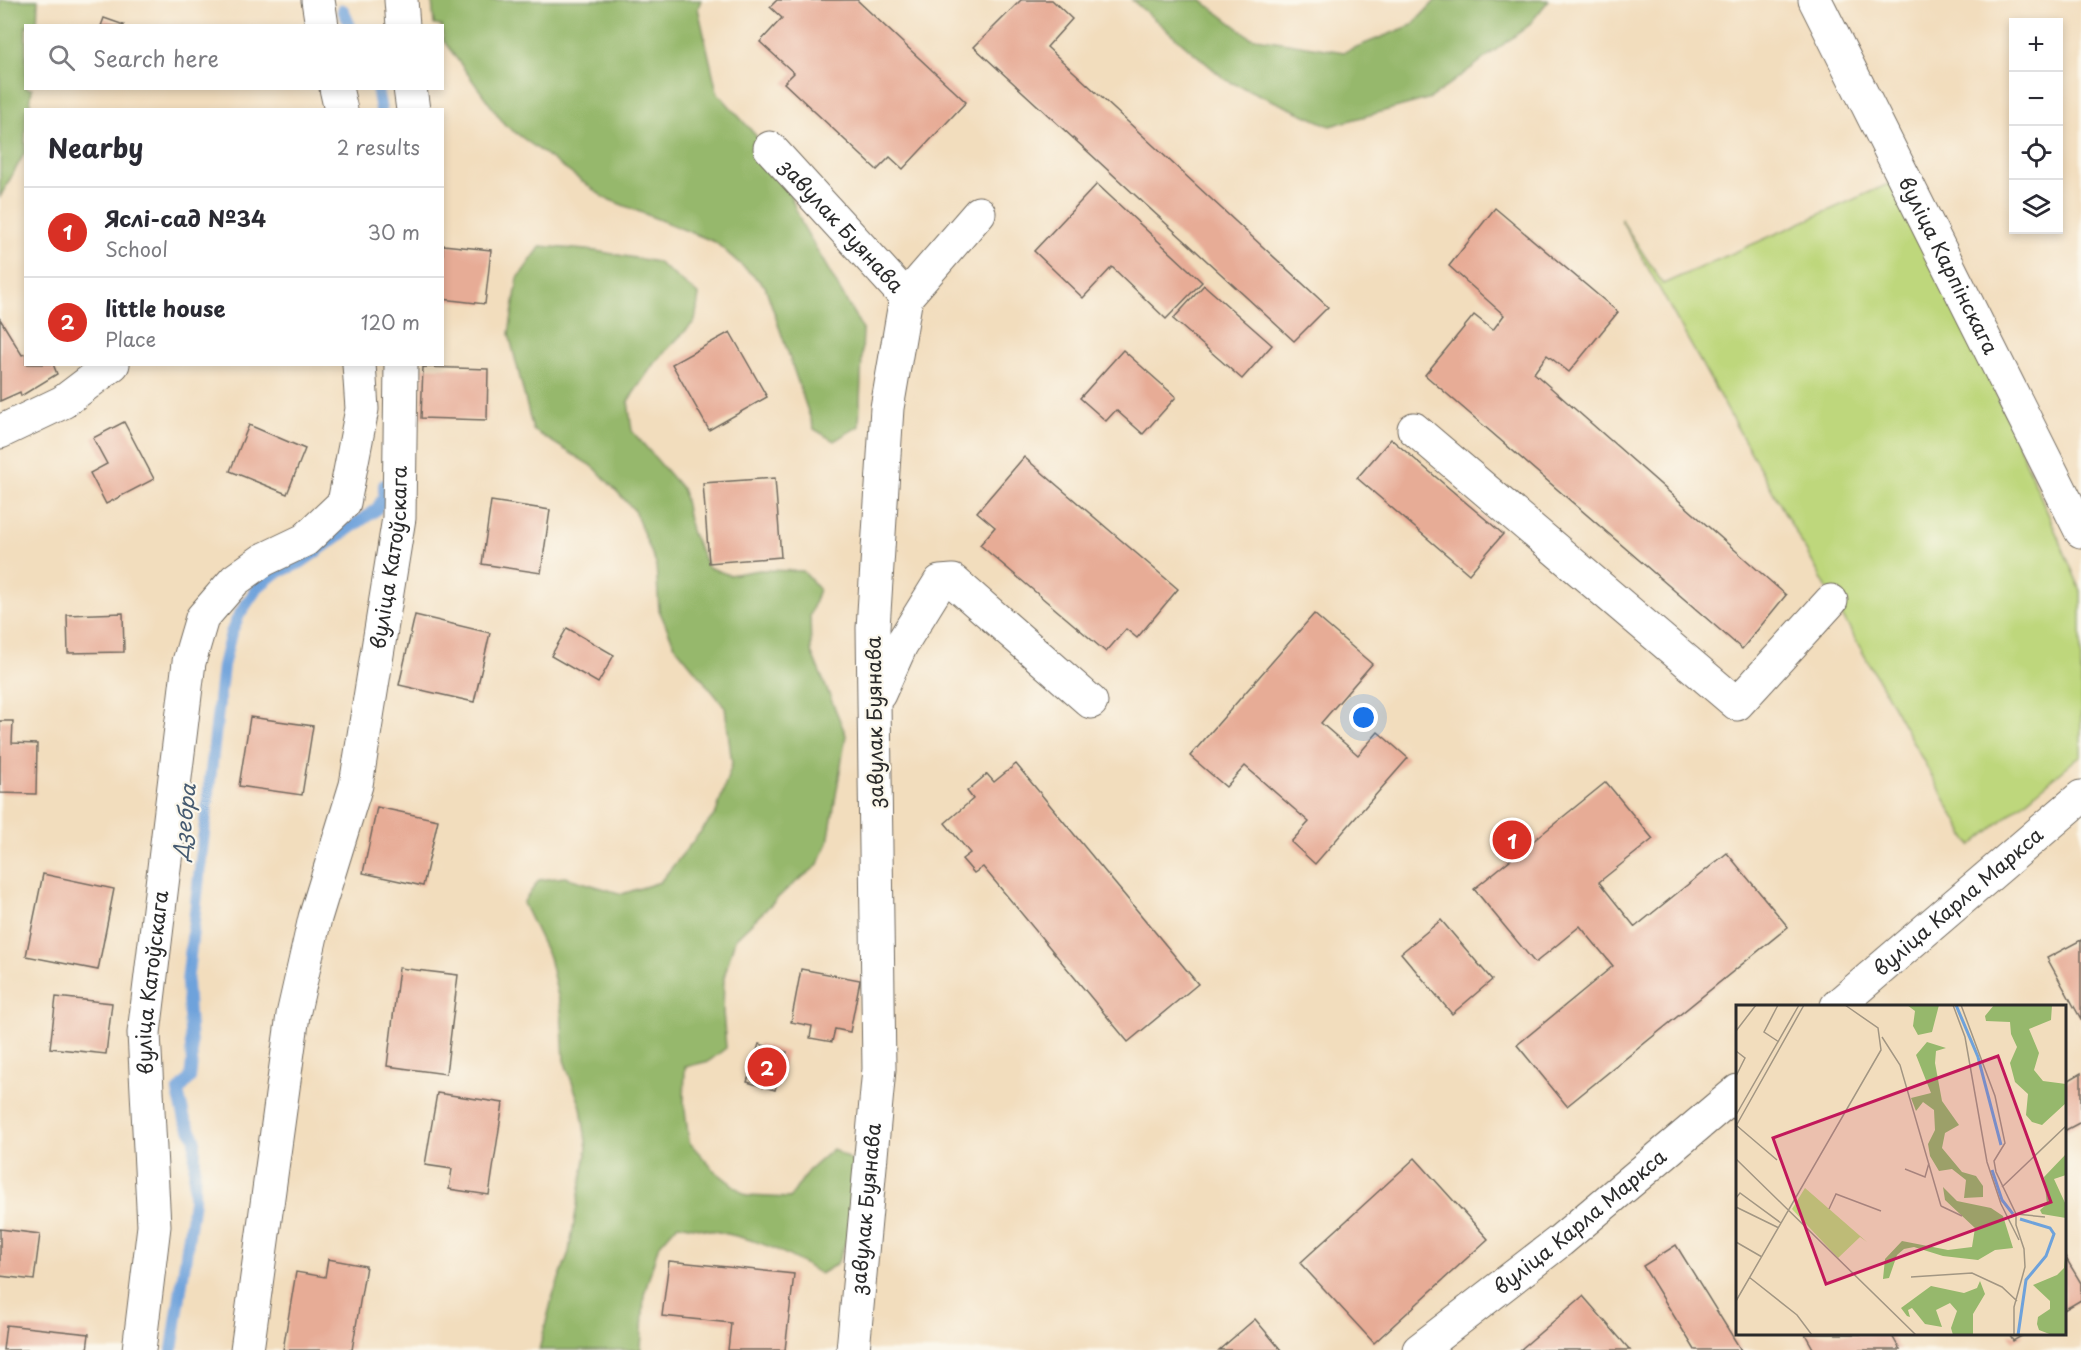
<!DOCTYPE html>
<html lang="en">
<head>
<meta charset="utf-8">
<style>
	body { margin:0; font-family:"Playpen Sans",sans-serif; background:#f7f7f7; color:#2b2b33 }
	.controls { position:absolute; right:18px; top:18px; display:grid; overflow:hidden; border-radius:0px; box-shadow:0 3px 9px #0003 }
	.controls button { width:54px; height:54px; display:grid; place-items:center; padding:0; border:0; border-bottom:2px solid #e1e1e2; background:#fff; color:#2b2b33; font:30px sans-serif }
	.you { position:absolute; left:1364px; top:718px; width:21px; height:21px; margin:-15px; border:4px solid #fff; border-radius:50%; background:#1a73e8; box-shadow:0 0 0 9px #1a73e833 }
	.badge { display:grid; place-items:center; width:39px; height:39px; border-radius:50%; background:#d93025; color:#fff; font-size:20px; font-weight:700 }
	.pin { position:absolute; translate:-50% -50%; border:3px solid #fff; box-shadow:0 2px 6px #0006 }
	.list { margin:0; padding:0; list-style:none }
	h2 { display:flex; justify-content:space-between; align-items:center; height:78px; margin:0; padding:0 24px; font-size:26px }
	h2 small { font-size:20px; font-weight:400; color:#7c7c81 }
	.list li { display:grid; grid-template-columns:39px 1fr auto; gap:18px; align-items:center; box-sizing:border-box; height:90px; padding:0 24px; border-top:2px solid #e1e1e2 }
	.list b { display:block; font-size:22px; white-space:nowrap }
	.list p { margin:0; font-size:20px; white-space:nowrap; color:#7c7c81 }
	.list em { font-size:20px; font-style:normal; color:#7c7c81 }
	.icon { flex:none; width:33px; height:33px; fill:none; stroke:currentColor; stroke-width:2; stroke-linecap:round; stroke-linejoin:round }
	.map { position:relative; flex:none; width:2081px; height:1350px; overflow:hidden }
	.search { position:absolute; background:#fff; box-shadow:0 3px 9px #0003; left:24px; top:24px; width:420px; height:66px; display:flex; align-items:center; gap:15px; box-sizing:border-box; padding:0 21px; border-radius:0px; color:#7c7c81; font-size:22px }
	.panel { position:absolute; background:#fff; box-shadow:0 3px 9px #0003; left:24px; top:108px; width:420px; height:258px; border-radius:0px }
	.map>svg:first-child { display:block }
</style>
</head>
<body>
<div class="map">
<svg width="2081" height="1350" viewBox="0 0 2081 1350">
	<rect width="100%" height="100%" fill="#fbf7ec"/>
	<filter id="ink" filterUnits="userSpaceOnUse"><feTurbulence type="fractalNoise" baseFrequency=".0167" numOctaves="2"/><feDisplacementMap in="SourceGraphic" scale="12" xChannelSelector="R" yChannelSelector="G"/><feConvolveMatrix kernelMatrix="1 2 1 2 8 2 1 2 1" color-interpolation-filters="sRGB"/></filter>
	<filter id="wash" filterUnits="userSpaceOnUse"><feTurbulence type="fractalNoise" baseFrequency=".008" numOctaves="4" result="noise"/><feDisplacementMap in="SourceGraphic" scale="24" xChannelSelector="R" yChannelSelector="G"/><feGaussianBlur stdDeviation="1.35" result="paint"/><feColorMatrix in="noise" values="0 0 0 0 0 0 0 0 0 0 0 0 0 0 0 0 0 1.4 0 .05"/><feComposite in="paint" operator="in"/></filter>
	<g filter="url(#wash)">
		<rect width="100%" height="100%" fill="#f2ddbd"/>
		<path fill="#bed77c" stroke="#748154" stroke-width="1.5" d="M1904,177L2081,591V755L1971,846L1620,218L1663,284Z"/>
		<g fill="#96b86c" stroke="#60724c" stroke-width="1.5">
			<path d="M0,0H38L37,25L26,26V88L32,89L29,109L26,110L25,152L0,197Z"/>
			<path d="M432,0H701L698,8L717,92L774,156L802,224L863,330L859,426L834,441L814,429L765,286L715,242L605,198L505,125L443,40L442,26L434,25Z"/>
			<path d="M1132,0H1201L1250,37L1344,52L1412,25L1436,0H1549L1528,26L1431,98L1330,126L1226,80Z"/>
			<path d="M541,246L596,251L657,262L699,295L695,321L655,362L628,401L632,431L683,490L691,531L708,567L729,575L759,570L803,571L819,589L810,616L811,651L846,735L828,843L817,866L787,889L735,939L724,977L723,1012L726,1048L709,1061L685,1067L684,1102L689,1142L715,1171L747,1196L790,1198L808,1171L833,1149L855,1163L848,1236L837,1264L820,1274C769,1240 737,1235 678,1224L658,1247L644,1295L641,1350H539L553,1295L569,1252L587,1148L581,1107L564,1060L561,1009L549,957L523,903L539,880L565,877L622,894L660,882L716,813L732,764L725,707L675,646L659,610L656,564L634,510L595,468L533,430L509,334L518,278Z"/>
		</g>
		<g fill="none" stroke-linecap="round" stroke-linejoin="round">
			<g stroke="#6ea2db" stroke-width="12">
				<path d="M343,10L350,26"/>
				<path d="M377,88L381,110"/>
				<path d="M172,1350L194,1201L195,1138L185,1120L178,1092L190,1078L192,1062L187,982L223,666L231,633L239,615L258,587L274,574L300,563L376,510L384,497V485"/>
			</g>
		</g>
		<g id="blocks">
			<g fill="#e7ac96">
				<path d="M777,0H857L966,102L903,169L890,157L877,170L784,83L794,73L760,42L782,18L770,7Z"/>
				<path d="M1021,0H1052L1072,19L1047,47L1328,307L1294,341L974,47Z"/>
				<path d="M104,18L124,25V26H101Z"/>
				<path d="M1097,184L1202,282L1166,319L1112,267L1083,298L1034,251Z"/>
				<path d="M1495,208L1618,312L1569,372L1547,355L1534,373L1786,595L1742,649L1425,375L1474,315L1493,330L1504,315L1449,266Z"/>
				<path d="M443,245L491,250L485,304L442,299Z"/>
				<path d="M1204,285L1272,345L1242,379L1173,319Z"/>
				<path d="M0,319L22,355L26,354V364H53L57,374L21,396L20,392L0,401Z"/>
				<path d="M730,332L767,397L709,430L672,364Z"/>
				<path d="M1123,350L1176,397L1143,434L1116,410L1106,421L1080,398Z"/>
				<path d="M423,367L488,369L487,420L421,418Z"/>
				<path d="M124,422L154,479L106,504L90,473L107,464L93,438Z"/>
				<path d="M249,425L305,449L287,494L230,471Z"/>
				<path d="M1391,439L1503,534L1469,574L1357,478Z"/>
				<path d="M1024,457L1178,589L1137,638L1126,629L1106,652L980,545L995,527L977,512Z"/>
				<path d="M775,478L781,557L709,563L703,483Z"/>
				<path d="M491,501L550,510L541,573L482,564Z"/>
				<path d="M123,613L124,652L68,653L67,615Z"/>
				<path d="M1314,614L1372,664L1321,723L1358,755L1378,732L1408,758L1315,864L1291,842L1309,822L1245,766L1226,787L1190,756Z"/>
				<path d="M415,615L490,633L474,702L399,685Z"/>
				<path d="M567,628L614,655L598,683L551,656Z"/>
				<path d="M250,717L313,726L302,795L239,786Z"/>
				<path d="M0,721H13L12,743L37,744L36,794L0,793Z"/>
				<path d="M1016,764L1198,984L1128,1042L983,867L974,873L962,859L970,853L945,823L973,799L967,791L987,774L994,782Z"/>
				<path d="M1606,782L1653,839L1599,882L1635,927L1727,853L1788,927L1567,1106L1517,1045L1613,966L1580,926L1535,963L1474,889Z"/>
				<path d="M377,807L438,820L423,886L363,873Z"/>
				<path d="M43,874L114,889L98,970L26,956Z"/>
				<path d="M1441,920L1492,980L1452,1014L1401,953Z"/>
				<path d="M2081,940V1019L2047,958Z"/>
				<path d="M399,968L458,975L446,1074L387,1066Z"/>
				<path d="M801,969L860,980L850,1032L835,1029L832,1042L810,1038L812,1026L791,1022Z"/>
				<path d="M56,997L112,1003L106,1054L50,1048Z"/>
				<path d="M759,1044L787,1052L775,1090L747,1082Z"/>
				<path d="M2081,1073V1122L2064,1131V1083Z"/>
				<path d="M437,1093L503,1103L489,1195L449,1189L452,1169L425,1165Z"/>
				<path d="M1415,1158L1488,1239L1374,1343L1300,1263Z"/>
				<path d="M0,1229L40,1234L34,1280L0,1276Z"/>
				<path d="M1676,1245L1741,1350H1695L1643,1266Z"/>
				<path d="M2064,1255L2081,1283V1300L2064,1310Z"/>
				<path d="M328,1259L366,1266L352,1350H283L296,1272L325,1277Z"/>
				<path d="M669,1261L794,1274L785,1350H728L731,1323L662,1316Z"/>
				<path d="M1583,1296L1630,1350H1520Z"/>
				<path d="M1255,1319L1281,1350H1219Z"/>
				<path d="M6,1325L89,1334L87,1350H3Z"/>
				<path d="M1805,1334H1891L1900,1350H1814Z"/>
				<path d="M2009,1334H2025L2013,1341Z"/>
			</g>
		</g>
	</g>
	<g filter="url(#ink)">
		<use href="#blocks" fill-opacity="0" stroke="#71695e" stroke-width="1.5"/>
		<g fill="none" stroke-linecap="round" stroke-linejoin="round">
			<g stroke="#71695e" stroke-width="35">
				<g id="minor">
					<path d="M318,0L322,26"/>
					<path d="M401,0L403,26"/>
					<path id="s1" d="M1815,0L2081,531"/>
					<path d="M336,88L341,110"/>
					<path d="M410,88L413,110"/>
					<path id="s2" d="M770,148L906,297"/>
					<path d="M906,297L979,213"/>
					<path d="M1414,429L1737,704L1831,601"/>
					<path d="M0,432L63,402L113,364"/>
					<path d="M879,694L901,645L940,582L953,581L1091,702"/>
					<path id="s3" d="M139,1350L154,1226L144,1033L189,662L202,618L235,580L263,560L305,540L344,503L362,409L359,364"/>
					<path id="s4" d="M247,1350L293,1015L315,918L356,785L399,518L401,364"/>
					<path id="s5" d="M853,1350L879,1069L873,628L887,408L906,297"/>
				</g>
			</g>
			<g stroke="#71695e" stroke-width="35">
				<g id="major">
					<path id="s6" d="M1837,1006L2081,797"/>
					<path id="s7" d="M1419,1350L1560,1241L1738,1091"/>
				</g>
			</g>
			<use href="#minor" stroke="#fff" stroke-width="33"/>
			<use href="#major" stroke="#fff" stroke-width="33"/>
		</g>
	</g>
	<g text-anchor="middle" stroke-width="4.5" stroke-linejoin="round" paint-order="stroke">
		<g font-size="20" fill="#2b2b2b" stroke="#fbf7ec">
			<text dy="7" stroke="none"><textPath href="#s2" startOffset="106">завулак Буянава</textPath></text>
			<text dy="7" stroke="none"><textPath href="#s1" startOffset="297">вуліца Карпінскага</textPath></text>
			<text dy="7" stroke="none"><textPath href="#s4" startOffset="807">вуліца Катоўскага</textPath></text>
			<text transform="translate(875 722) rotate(-91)" y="7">завулак Буянава</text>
			<text dy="7" stroke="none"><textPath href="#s6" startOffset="160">вуліца Карла Маркса</textPath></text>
			<text dy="7" stroke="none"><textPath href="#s3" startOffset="369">вуліца Катоўскага</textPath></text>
			<text dy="7" stroke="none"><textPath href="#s5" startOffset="142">завулак Буянава</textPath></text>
			<text dy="7" stroke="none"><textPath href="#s7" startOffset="206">вуліца Карла Маркса</textPath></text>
		</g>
		<g font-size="21" font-style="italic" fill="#465b71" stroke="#fbf7ec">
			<text transform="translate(185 822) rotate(-84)" y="7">Дзебра</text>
		</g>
	</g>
	<g transform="translate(1736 1005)">
		<rect width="330" height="330" fill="#f2ddbd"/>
		<path d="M69,183L131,237L124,232L102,253L56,204Z" fill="#bed77c"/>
		<path d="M171,0H203L196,27L182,30L177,21L179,6ZM258,0H316L315,15L293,24L303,48L298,65L307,76L330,79V98L306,120L296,117L290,110L292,89L279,77L274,58L281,42L275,29L274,17L250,16L249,11ZM191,37L210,43L200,46L199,58L206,96L223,120L209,128L206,143L226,167L240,171L247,181V192L228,193L230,175L216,164L203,166L194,151L192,139L199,125L198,105L187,97L180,106L175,93L195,88L180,50ZM330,149V170L318,174L330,200V213L306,209L304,205L311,199L308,172ZM207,182L221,196L255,203L267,211L277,243L259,245L242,255L207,251L178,242L168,244L161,250L153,273L147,274L149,254L166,236L212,245L236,242L239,223L209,195ZM330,243V330H316L303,325L301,319L302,312L314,304V296L297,280L321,270L328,263ZM244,276L249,289L237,309V330H217L215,323L221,306L214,298L200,305L206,322L189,319L176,303L172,305L174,312L171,311L165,303L195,281L228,288L241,283Z" fill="#96b86c"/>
		<path fill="none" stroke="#6ea2db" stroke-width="3" d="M220,0L242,52L265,140M256,165L266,195L277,209M282,330L290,275L310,251L318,229L314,223L284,214"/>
		<path fill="none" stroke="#a29683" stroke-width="1.5" d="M42,0L28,27L43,37M217,0L229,32L251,157L265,199L283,235M225,0L259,91L269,138L258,156L260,167L280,209V220L288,244L289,262L278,302V330M0,26L20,0M146,32L164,60L205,201M0,46L9,53L0,71M0,110L63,0M0,120L41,155M0,121L68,0M0,154L180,330M169,164L189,172L193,158M266,182L330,121M0,193L4,188L45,218M205,201L226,211M0,202L43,223M93,204L100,189L145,206M280,209L309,212M0,237L26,252M13,272L61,310L76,330M175,272L236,268L266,282L281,296M0,296L145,45L142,23L109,0"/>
		<path fill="#c2185b" fill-opacity="0.15" stroke="#c2185b" stroke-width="3" d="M262,51L315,197L90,279L37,133Z"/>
		<rect width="330" height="330" fill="none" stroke="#2b2b2b" stroke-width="3"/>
	</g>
</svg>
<div class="controls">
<button>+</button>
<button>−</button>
<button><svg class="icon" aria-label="locate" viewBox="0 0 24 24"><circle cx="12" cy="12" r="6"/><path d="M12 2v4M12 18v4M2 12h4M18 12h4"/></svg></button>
<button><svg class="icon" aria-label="layers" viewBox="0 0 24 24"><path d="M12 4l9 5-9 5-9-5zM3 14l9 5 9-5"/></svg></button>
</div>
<div class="you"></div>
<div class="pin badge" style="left:1512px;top:840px">1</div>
<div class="pin badge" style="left:767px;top:1067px">2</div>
<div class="search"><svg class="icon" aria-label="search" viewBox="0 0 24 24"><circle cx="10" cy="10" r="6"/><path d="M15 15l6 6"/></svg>Search here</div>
<section class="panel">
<h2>Nearby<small>2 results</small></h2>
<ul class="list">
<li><span class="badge">1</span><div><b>Яслі-сад №34</b><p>School</p></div><em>30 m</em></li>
<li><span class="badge">2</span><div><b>little house</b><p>Place</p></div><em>120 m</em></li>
</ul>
</section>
</div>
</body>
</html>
